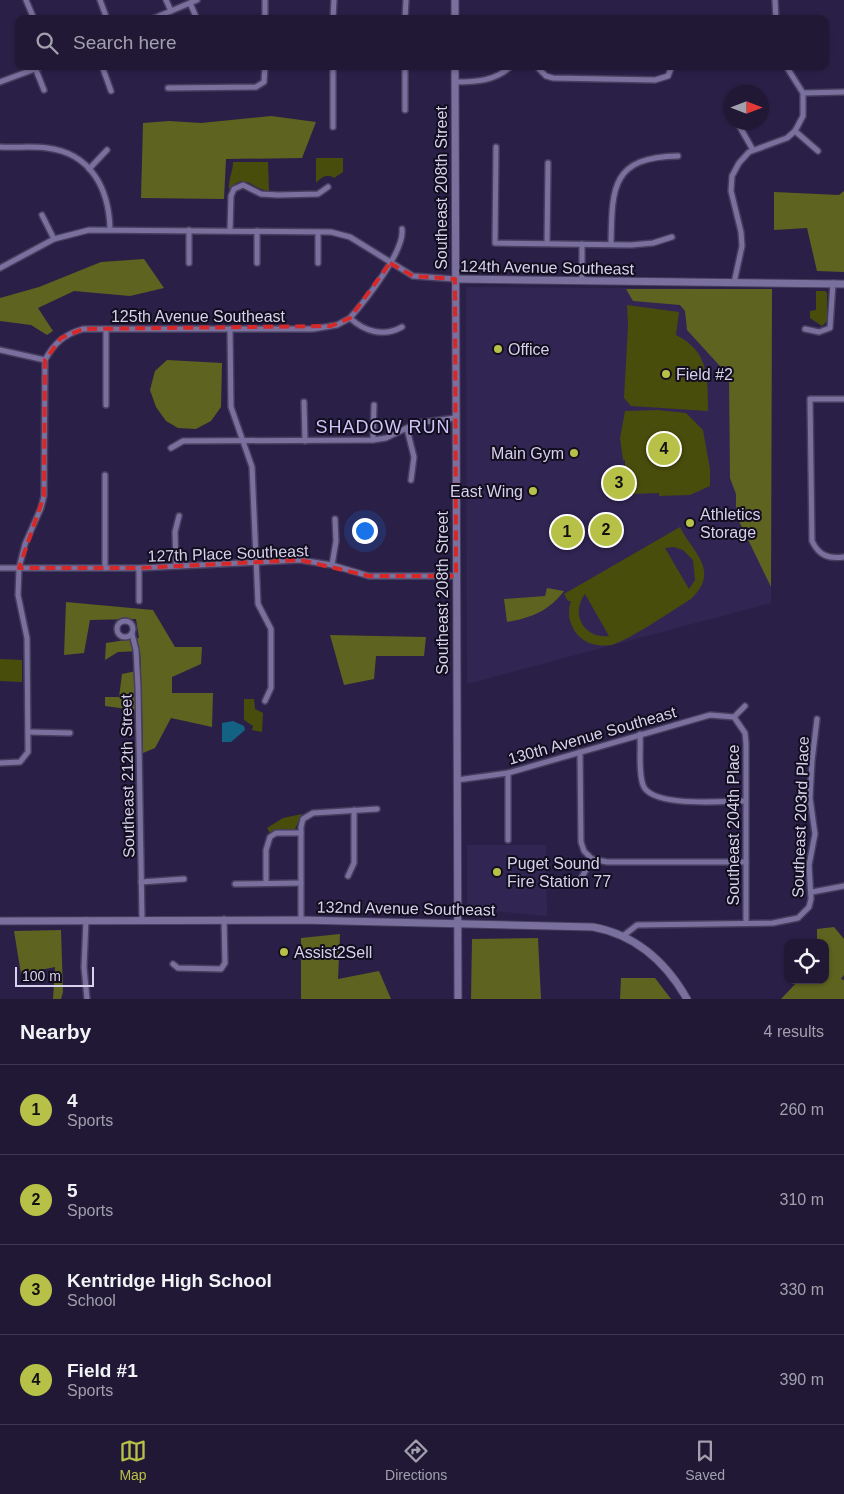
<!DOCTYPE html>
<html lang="en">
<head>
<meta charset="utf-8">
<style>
	body { margin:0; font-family:Arial,sans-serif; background:#2d2541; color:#f1f3f6 }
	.controls { position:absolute; right:15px; bottom:15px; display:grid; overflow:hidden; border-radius:10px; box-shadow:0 1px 4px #0004 }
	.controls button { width:45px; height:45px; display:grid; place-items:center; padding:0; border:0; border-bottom:1px solid #3d3750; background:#201835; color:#f1f3f6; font:25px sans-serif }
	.compass { position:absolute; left:724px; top:85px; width:45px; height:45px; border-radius:50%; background:#201835; box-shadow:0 1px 4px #0004; rotate:90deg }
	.scale { position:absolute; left:15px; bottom:12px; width:79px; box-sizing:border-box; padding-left:5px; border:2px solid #d7d2ec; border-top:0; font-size:14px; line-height:18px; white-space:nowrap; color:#d7d2ec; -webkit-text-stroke:4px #120e1f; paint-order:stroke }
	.you { position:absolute; left:364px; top:530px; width:18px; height:18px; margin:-12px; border:4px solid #fff; border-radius:50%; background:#1a73e8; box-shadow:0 0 0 8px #1a73e833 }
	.badge { display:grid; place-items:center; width:32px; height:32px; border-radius:50%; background:#b8c147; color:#111; font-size:16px; font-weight:700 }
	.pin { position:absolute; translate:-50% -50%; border:2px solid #fff; box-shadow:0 1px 5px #0006 }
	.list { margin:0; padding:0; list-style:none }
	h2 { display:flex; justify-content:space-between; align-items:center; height:65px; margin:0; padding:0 20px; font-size:21px }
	h2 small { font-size:16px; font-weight:400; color:#a2a0ad }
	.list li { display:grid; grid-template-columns:32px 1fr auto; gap:15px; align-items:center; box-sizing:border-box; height:90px; padding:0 20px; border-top:1px solid #3d3750 }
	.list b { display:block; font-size:19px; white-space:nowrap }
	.list p { margin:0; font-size:16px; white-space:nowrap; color:#a2a0ad }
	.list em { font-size:16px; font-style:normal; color:#a2a0ad }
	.icon { flex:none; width:28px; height:28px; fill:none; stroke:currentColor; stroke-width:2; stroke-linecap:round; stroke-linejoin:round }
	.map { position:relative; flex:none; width:844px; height:999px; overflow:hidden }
	.search { position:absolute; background:#201835; box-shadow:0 1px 4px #0004; left:15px; right:15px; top:15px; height:55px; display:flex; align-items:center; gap:12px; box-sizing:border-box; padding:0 18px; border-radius:10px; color:#a2a0ad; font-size:19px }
	.sheet { height:425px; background:#201835 }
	nav { display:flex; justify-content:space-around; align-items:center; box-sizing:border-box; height:70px; border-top:1px solid #3d3750; background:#201835; font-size:14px; color:#a2a0ad }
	nav a { display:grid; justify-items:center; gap:2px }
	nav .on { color:#b8c147 }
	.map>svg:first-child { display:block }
</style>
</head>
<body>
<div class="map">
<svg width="844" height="999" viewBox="0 0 844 999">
	<rect width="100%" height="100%" fill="#2a2047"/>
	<g fill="#312553">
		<path d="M466,287L772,289L771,603L467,684Z"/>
		<path d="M467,845H546L547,916L471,909L467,903Z"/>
	</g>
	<g fill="#494d0c" fill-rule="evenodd">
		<path d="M316,158H343V172L334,178C328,173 321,177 316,183Z"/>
		<path d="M233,162H268L269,191C252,189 244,171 229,190C228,179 233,172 233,162Z"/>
		<path d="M816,291H826L827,294V321L822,326L810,318V311L816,310Z"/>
		<path d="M627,305L679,312L676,335C709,351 708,378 708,411L631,406L624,398L628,326Z"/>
		<path d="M658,410L686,413L703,430L710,469V486L690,495L659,496V493L634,494L625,485V460H623L620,438L625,411Z"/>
		<path d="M680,527C693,553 721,571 691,599C673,610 628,641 611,645C598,647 585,644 576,633C569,622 567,613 571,601H568L564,594ZM674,547L683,550L693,560L695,580L689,589L665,548ZM585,594L609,636C584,639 570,614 585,594Z"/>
		<path d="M0,659L22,660V682L0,681Z"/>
		<path d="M244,699H254L255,709L263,713L262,732L252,730L253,726L244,720Z"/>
		<path d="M302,814L295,829L270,833L267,828L283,818Z"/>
	</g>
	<g fill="#5e631f">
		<path d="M271,116L316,122L302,158L226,159L224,199L141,198L143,123L169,121L201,123Z"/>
		<path d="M844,191V272L817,271L807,228L774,230V192L839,195Z"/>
		<path d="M144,259L164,288L130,296L74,291L38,308L53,331L47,335L31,325L0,321V298L39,287L101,262Z"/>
		<path d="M626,289H772L771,587L736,515V494L730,478L729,376L687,330L685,311L680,305L633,301Z"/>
		<path d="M167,360L222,363L221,407L211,421L196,429L178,428L166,421L156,407L150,390L155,371Z"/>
		<path d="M547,588L564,591C549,611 531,618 507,622L504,599L545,596Z"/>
		<path d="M66,602L153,610L175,647H202L201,664L172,677V693H213L212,727L171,718L155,748L143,753L142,711L105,706V697H119L122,674L141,670L140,651L118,652L105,660L106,643L139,638L136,619L90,620L84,653L64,655Z"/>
		<path d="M330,635L426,637L424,656H376L374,679L344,685Z"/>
		<path d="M834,927L844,939V975L841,979L844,980V999H781L799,980H825V943H817V929Z"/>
		<path d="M61,930L63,992L61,999H53L55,967L21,974L14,931Z"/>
		<path d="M340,934L338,979L379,971L391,999H301V938Z"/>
		<path d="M538,938L541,999H471L472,939Z"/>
		<path d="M621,978H655L671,999H620Z"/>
	</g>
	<path fill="#136284" d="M233,721L244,726L245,730L231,742H222V723Z"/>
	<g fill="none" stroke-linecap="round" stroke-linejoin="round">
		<g stroke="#473d5e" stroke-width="8">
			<g id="street">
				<path d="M26,0L34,19"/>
				<path d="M100,0L107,19"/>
				<path d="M166,0L171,11"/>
				<path d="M775,0L776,19"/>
				<path d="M190,3L197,19"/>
				<path d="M152,19L197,0"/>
				<path d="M265,19V0"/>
				<path d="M333,19L334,0"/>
				<path d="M405,19L406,0"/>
				<path d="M102,66L111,91"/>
				<path d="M536,66L546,76L553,78L655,80L668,76L672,66"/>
				<path d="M36,70L44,90"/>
				<path d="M0,82L43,66"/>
				<path d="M455,82C476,82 496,81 511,66"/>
				<path d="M168,88L256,87L264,82L265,66"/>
				<path d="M803,93L844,92"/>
				<path d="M405,110V66"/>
				<path d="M737,122L753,150"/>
				<path d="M333,127V66"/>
				<path d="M795,131L818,151"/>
				<path d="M0,147C15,148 32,146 47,148C91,153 109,189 110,229"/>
				<path d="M496,147L495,243L631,245L653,243L672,237"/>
				<path d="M89,169L107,150"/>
				<path d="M42,215L54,239"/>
				<path d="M230,231L231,196L234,189L243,185L261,194L278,195L318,194L328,187"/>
				<path d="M547,243L548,163"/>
				<path d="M611,244C612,188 611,157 678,156"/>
				<path d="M189,263V230"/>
				<path d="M257,263V231"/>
				<path d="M318,263V232"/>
				<path d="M0,268L54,239L89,230L331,232L350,237L413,276L455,279"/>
				<path d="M582,280V244"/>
				<path d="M734,283L742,246L741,232L731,191L732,176L739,163L749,152L787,138L795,131L803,116V93L786,66"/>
				<path d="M350,318C365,301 405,251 402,229"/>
				<path d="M106,329V405"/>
				<path d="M230,329L231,407L252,467L258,604L271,629V688L265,701"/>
				<path d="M805,329L819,332L830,328L833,283"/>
				<path d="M0,350L45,360C54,343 65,334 83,329H313L337,325L350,318C365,332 384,337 402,327"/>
				<path d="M844,399H810L812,541C819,556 829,559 844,557"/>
				<path d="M304,402L305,441"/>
				<path d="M407,429L414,457L411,480"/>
				<path d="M373,440L374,405"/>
				<path d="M171,448L183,441L373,440L386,438L417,423L455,418"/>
				<path d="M105,475V568"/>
				<path d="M332,565L336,541L335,519"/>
				<path d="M176,566L175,532L179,516"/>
				<path d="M0,568H139L300,560L332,565L369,576H456"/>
				<path d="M139,601V568"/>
				<circle cx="125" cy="629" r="8"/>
				<path d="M132,634L136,650L138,688L142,919"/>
				<path d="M734,717L745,733L746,743V923"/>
				<path d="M734,717L745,706"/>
				<path d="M28,732L70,733"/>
				<path d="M640,734C641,750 638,771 643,785C651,808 724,801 745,801"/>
				<path d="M580,752L581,842L584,851L592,859L582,877"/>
				<path d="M0,763L20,762L28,752L27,638L18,595L19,568L25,544L41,508L44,496L45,360"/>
				<path d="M457,780L508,773L710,715L734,717"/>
				<path d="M508,840V773"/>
				<path d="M592,859L607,862H746"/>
				<path d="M348,876L354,863V810"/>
				<path d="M141,882L184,879"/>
				<path d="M266,883V850L270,837L276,833H301"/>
				<path d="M235,884L301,883"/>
				<path d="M812,892L844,886"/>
				<path d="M86,920L84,967L87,999"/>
				<path d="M301,920V827L303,819L313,813L377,809"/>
				<path d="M623,936L637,925L773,923L798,918L809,907L811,899L809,865L815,834L810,798L812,761L817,719"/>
				<path d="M173,964L178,968L221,969L225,963L224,919"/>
			</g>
		</g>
		<g stroke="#473d5e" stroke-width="9">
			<g id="secondary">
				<path d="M455,0V19"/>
				<path d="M455,66L458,999"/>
				<path d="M455,279L844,284"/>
				<path d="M0,921L301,920L593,927C636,935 666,962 687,999"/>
			</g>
		</g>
		<use href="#street" stroke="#79709d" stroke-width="5"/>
		<use href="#secondary" stroke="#79709d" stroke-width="7"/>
	</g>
	<path fill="none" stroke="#d62828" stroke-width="4" stroke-dasharray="10 6" stroke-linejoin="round" d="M390,263L413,276L455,279L456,576H369L300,560L139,568H19L44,496L45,360L61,338L83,329L331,326L350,318Z"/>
	<g fill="#b8c147" stroke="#120e1f" stroke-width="2">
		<circle cx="498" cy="349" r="5"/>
		<circle cx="666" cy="374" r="5"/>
		<circle cx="574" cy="453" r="5"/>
		<circle cx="533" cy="491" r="5"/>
		<circle cx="690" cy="523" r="5"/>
		<circle cx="497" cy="872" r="5"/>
		<circle cx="284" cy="952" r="5"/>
	</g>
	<g text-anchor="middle" stroke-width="4" stroke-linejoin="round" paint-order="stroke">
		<g font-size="16" fill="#d7d2ec" stroke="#120e1f">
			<text transform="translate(441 188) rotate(-90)" y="6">Southeast 208th Street</text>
			<text transform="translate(547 267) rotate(1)" y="6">124th Avenue Southeast</text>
			<text x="198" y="322">125th Avenue Southeast</text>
			<text transform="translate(228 553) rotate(-2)" y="6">127th Place Southeast</text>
			<text transform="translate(442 593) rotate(-90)" y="6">Southeast 208th Street</text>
			<text transform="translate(592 735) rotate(-16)" y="6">130th Avenue Southeast</text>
			<text transform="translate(127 776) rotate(-91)" y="6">Southeast 212th Street</text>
			<text transform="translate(800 817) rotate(-88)" y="6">Southeast 203rd Place</text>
			<text transform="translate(733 825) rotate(-90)" y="6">Southeast 204th Place</text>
			<text transform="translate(406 908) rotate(1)" y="6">132nd Avenue Southeast</text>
		</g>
		<g font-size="16" fill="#d7d2ec" stroke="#120e1f" text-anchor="start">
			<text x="508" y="355">Office</text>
			<text x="676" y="380">Field #2</text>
			<text x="564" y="459" text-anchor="end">Main Gym</text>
			<text x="523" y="497" text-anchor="end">East Wing</text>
			<text x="700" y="520">Athletics<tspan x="700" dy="18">Storage</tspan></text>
			<text x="507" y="869">Puget Sound<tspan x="507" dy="18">Fire Station 77</tspan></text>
			<text x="294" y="958">Assist2Sell</text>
		</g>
		<g font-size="18" letter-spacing="1" fill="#cdc4f7" stroke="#120e1f">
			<text x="383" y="433">SHADOW RUN</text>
		</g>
	</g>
</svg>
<div class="controls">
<button><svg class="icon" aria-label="locate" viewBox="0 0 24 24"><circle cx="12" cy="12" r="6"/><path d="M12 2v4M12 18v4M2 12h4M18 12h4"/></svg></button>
</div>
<svg class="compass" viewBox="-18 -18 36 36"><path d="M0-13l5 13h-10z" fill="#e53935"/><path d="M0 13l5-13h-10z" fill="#a2a0ad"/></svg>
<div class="scale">100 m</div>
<div class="you"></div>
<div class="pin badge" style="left:567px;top:532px">1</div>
<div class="pin badge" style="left:606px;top:530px">2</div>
<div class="pin badge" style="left:619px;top:483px">3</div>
<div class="pin badge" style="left:664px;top:449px">4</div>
<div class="search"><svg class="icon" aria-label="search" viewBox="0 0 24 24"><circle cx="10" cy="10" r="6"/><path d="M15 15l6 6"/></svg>Search here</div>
</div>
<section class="sheet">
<h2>Nearby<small>4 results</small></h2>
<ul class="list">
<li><span class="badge">1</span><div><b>4</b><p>Sports</p></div><em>260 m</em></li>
<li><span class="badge">2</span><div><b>5</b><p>Sports</p></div><em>310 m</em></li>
<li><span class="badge">3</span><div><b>Kentridge High School</b><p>School</p></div><em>330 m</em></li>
<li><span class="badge">4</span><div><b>Field #1</b><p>Sports</p></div><em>390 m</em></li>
</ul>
</section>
<nav>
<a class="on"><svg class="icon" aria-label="map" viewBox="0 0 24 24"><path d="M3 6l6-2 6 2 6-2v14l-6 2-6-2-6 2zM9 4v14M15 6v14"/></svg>Map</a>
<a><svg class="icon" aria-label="directions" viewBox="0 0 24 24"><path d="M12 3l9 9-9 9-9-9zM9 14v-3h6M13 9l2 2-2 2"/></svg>Directions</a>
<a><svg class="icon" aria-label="saved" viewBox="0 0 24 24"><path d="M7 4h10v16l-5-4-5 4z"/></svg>Saved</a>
</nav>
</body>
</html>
